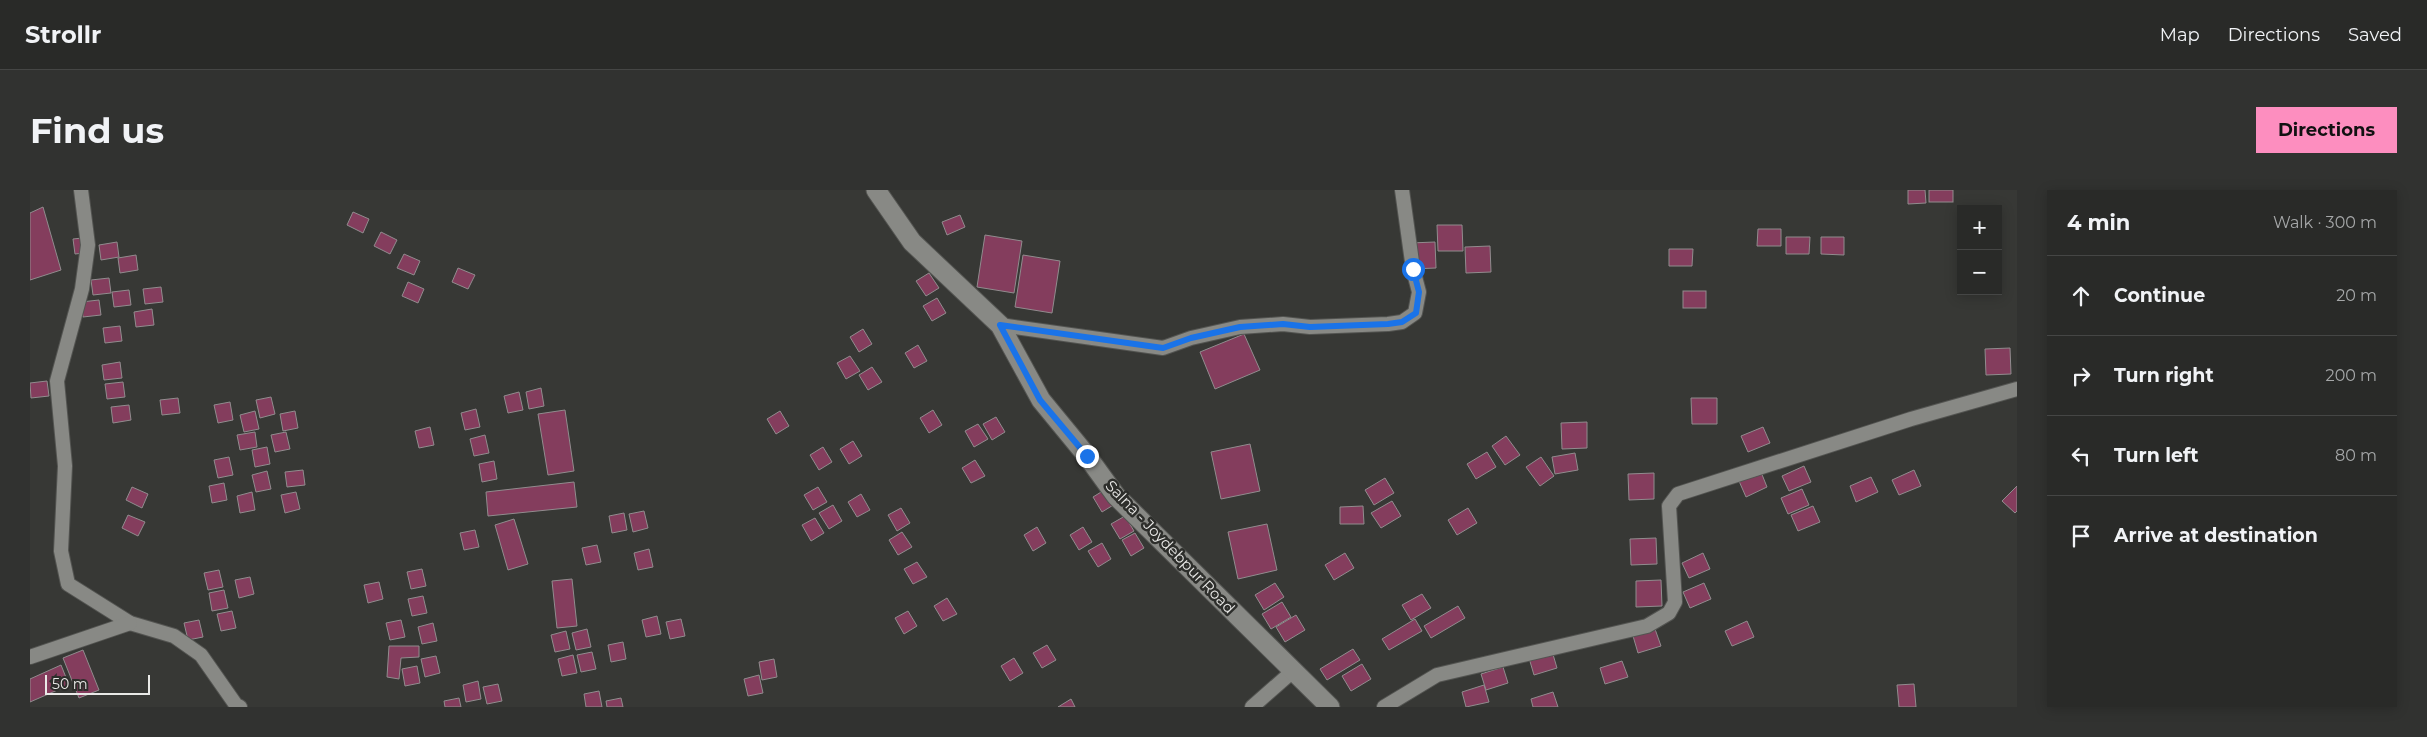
<!DOCTYPE html>
<html lang="en">
<head>
<meta charset="utf-8">
<style>
	body { margin:0; font-family:Montserrat,sans-serif; background:#313230; color:#f1f3f6 }
	.controls { position:absolute; right:15px; top:15px; display:grid; overflow:hidden; border-radius:0px; box-shadow:0 2px 12px #0003 }
	.controls button { width:45px; height:45px; display:grid; place-items:center; padding:0; border:0; border-bottom:1px solid #454645; background:#292a28; color:#f1f3f6; font:25px sans-serif }
	.scale { position:absolute; left:15px; bottom:12px; width:105px; box-sizing:border-box; padding-left:5px; border:2px solid #e9e9e7; border-top:0; font-size:14px; line-height:18px; white-space:nowrap; color:#e9e9e7; -webkit-text-stroke:4px #2d2e2b; paint-order:stroke }
	.stop { position:absolute; width:15px; height:15px; margin:-11px; border:4px solid #1a73e8; border-radius:50%; background:#fff }
	.stop.end { background:#1a73e8; border-color:#fff; box-shadow:0 1px 5px #0008 }
	.list { margin:0; padding:0; list-style:none }
	h2 { display:flex; justify-content:space-between; align-items:center; height:65px; margin:0; padding:0 20px; font-size:21px }
	h2 small { font-size:16px; font-weight:400; color:#a5a7a8 }
	.list li { display:grid; grid-template-columns:32px 1fr auto; gap:15px; align-items:center; box-sizing:border-box; height:80px; padding:0 20px; border-top:1px solid #454645 }
	.list b { display:block; font-size:19px; white-space:nowrap }
	.list em { font-size:16px; font-style:normal; color:#a5a7a8 }
	.icon { flex:none; width:28px; height:28px; fill:none; stroke:currentColor; stroke-width:2; stroke-linecap:round; stroke-linejoin:round }
	.map { position:relative; flex:none; width:1987px; height:517px; overflow:hidden; border-radius:0px }
	header { display:flex; align-items:center; gap:30px; box-sizing:border-box; height:70px; padding:0 25px; background:#292a28; border-bottom:1px solid #454645 }
	header strong { font-size:24px }
	nav { display:flex; gap:28px; margin-inline-start:auto; font-size:18px }
	.intro { display:flex; align-items:center; justify-content:space-between; box-sizing:border-box; height:120px; padding:0 30px }
	h1 { margin:0; font-size:35px }
	.button { padding:12px 22px; border-radius:0px; background:#fd8ebf; color:#111; font-size:18px; font-weight:700 }
	main { display:flex; gap:30px; padding:0 30px }
	aside { flex:1; background:#292a28; border-radius:0px; box-shadow:0 2px 12px #0003 }
	.map>svg:first-child { display:block }
</style>
</head>
<body>
<header>
<strong>Strollr</strong>
<nav><a>Map</a><a>Directions</a><a>Saved</a></nav>
</header>
<div class="intro"><h1>Find us</h1><a class="button">Directions</a></div>
<main>
<div class="map">
<svg width="1987" height="517" viewBox="0 0 1987 517">
	<rect width="100%" height="100%" fill="#373835"/>
	<g fill="#843d5d" stroke="#918c8e">
		<path d="M1878,0H1895L1896,13L1878,14Z"/>
		<rect x="1899" y="0" width="24" height="12"/>
		<path d="M13,17L31,80L0,90V23Z"/>
		<path d="M323,22L339,29L333,43L317,35Z"/>
		<path d="M930,25L935,37L917,45L912,32Z"/>
		<path d="M1407,35H1432L1433,61H1408Z"/>
		<path d="M1728,39H1751V56H1727Z"/>
		<path d="M351,42L367,50L360,64L344,56Z"/>
		<path d="M955,45L992,51L984,103L947,97Z"/>
		<path d="M61,47L63,62L45,64L43,49Z"/>
		<path d="M1756,47H1780L1779,64H1756Z"/>
		<path d="M1791,47H1814V65L1791,64Z"/>
		<path d="M87,52L89,67L71,70L69,55Z"/>
		<path d="M1405,52L1406,78L1381,79L1380,53Z"/>
		<path d="M1460,56L1461,82L1436,83L1435,57Z"/>
		<path d="M1639,59H1663L1662,76H1639Z"/>
		<path d="M374,64L390,71L384,85L367,78Z"/>
		<path d="M106,65L108,80L90,83L88,68Z"/>
		<path d="M993,65L1030,71L1022,123L985,117Z"/>
		<path d="M428,78L445,85L438,99L422,92Z"/>
		<path d="M899,83L909,98L896,106L886,91Z"/>
		<path d="M79,88L81,103L63,105L61,90Z"/>
		<path d="M378,92L394,99L388,113L372,106Z"/>
		<path d="M131,97L133,112L115,114L113,99Z"/>
		<path d="M99,100L101,115L84,117L82,102Z"/>
		<rect x="1653" y="101" width="23" height="17"/>
		<path d="M907,108L916,123L902,131L893,116Z"/>
		<path d="M69,110L71,125L53,127L51,112Z"/>
		<path d="M122,119L124,135L106,137L104,122Z"/>
		<path d="M90,136L92,151L75,153L73,138Z"/>
		<path d="M833,139L842,154L829,162L820,147Z"/>
		<path d="M1214,144L1230,180L1185,199L1170,162Z"/>
		<path d="M888,155L897,171L884,178L875,163Z"/>
		<path d="M1980,158L1981,184L1956,185L1955,159Z"/>
		<path d="M820,166L830,181L816,189L807,173Z"/>
		<path d="M90,172L92,188L74,190L72,175Z"/>
		<path d="M842,177L852,192L838,200L829,185Z"/>
		<path d="M17,191L19,206L1,208L0,193Z"/>
		<path d="M93,192L95,207L77,209L75,194Z"/>
		<path d="M511,198L514,216L499,219L496,202Z"/>
		<path d="M489,202L493,220L478,223L474,206Z"/>
		<path d="M241,207L245,224L230,228L226,210Z"/>
		<path d="M148,208L150,223L132,225L130,210Z"/>
		<path d="M1661,208H1687V234H1662Z"/>
		<path d="M200,212L203,230L188,233L184,215Z"/>
		<path d="M99,215L101,230L83,233L81,217Z"/>
		<path d="M446,219L450,237L435,240L431,223Z"/>
		<path d="M535,220L544,281L518,285L508,224Z"/>
		<path d="M903,220L912,235L899,243L890,228Z"/>
		<path d="M225,221L229,239L214,242L210,225Z"/>
		<path d="M265,221L268,238L253,241L250,224Z"/>
		<path d="M750,221L759,236L746,244L737,229Z"/>
		<path d="M966,227L975,242L962,250L953,234Z"/>
		<path d="M1557,232V258L1532,259L1531,233Z"/>
		<path d="M948,234L958,249L944,257L935,241Z"/>
		<path d="M400,237L404,255L389,258L385,241Z"/>
		<path d="M1733,237L1740,253L1718,262L1711,246Z"/>
		<path d="M225,242L227,257L210,260L207,245Z"/>
		<path d="M256,242L260,259L245,262L241,245Z"/>
		<path d="M455,245L459,263L444,266L440,249Z"/>
		<path d="M1476,246L1490,265L1475,275L1462,256Z"/>
		<path d="M823,251L832,266L819,274L810,259Z"/>
		<path d="M1220,254L1230,301L1191,309L1181,262Z"/>
		<path d="M237,257L240,274L225,277L222,260Z"/>
		<path d="M793,257L802,272L789,280L780,265Z"/>
		<path d="M1457,262L1466,277L1446,289L1437,274Z"/>
		<path d="M1545,263L1548,280L1525,284L1522,267Z"/>
		<path d="M199,267L203,285L188,288L184,270Z"/>
		<path d="M1511,267L1524,286L1510,296L1496,277Z"/>
		<path d="M945,270L955,286L941,293L932,278Z"/>
		<path d="M464,271L467,289L452,292L449,274Z"/>
		<path d="M1774,276L1781,292L1759,301L1752,286Z"/>
		<path d="M273,280L275,295L257,297L255,282Z"/>
		<path d="M1884,280L1891,296L1869,305L1862,290Z"/>
		<path d="M237,281L241,299L226,302L222,285Z"/>
		<path d="M1731,282L1737,297L1716,307L1709,291Z"/>
		<path d="M1624,283V309L1599,310L1598,284Z"/>
		<path d="M1841,287L1848,302L1826,312L1820,296Z"/>
		<path d="M1355,288L1364,303L1344,315L1335,300Z"/>
		<path d="M544,292L547,317L458,326L456,302Z"/>
		<path d="M194,293L197,310L182,313L179,296Z"/>
		<path d="M1987,296V321L1985,323L1972,311Z"/>
		<path d="M102,297L118,304L112,318L96,310Z"/>
		<path d="M788,297L797,312L783,320L774,305Z"/>
		<path d="M1076,299L1085,314L1072,322L1063,307Z"/>
		<path d="M1772,299L1779,315L1758,324L1751,308Z"/>
		<path d="M222,302L225,320L210,323L207,306Z"/>
		<path d="M266,302L270,319L255,323L251,305Z"/>
		<path d="M831,304L840,320L827,327L818,312Z"/>
		<path d="M1362,311L1371,326L1351,338L1341,323Z"/>
		<path d="M803,315L812,331L799,339L789,323Z"/>
		<path d="M1333,316L1334,334H1310V317Z"/>
		<path d="M1783,316L1790,332L1768,341L1761,325Z"/>
		<path d="M871,318L880,333L867,341L858,325Z"/>
		<path d="M1438,318L1447,333L1427,345L1418,330Z"/>
		<path d="M614,321L618,338L603,342L599,324Z"/>
		<path d="M594,323L597,340L582,343L579,326Z"/>
		<path d="M98,325L115,332L108,346L92,338Z"/>
		<path d="M1095,326L1104,341L1090,349L1081,334Z"/>
		<path d="M785,328L794,343L781,351L772,335Z"/>
		<path d="M484,329L498,374L478,380L465,335Z"/>
		<path d="M1237,334L1247,380L1208,389L1198,342Z"/>
		<path d="M1007,337L1016,353L1003,361L994,345Z"/>
		<path d="M1053,337L1062,352L1049,360L1040,345Z"/>
		<path d="M445,340L449,357L434,360L430,343Z"/>
		<path d="M872,342L882,357L868,365L859,350Z"/>
		<path d="M1105,343L1114,358L1101,366L1092,350Z"/>
		<path d="M1626,348L1627,374L1601,375L1600,349Z"/>
		<path d="M1072,353L1081,369L1068,377L1058,361Z"/>
		<path d="M567,355L571,372L556,375L552,358Z"/>
		<path d="M619,359L623,377L608,380L604,363Z"/>
		<path d="M1315,363L1324,378L1304,390L1295,375Z"/>
		<path d="M1673,363L1680,379L1659,388L1652,373Z"/>
		<path d="M887,372L897,387L883,394L874,379Z"/>
		<path d="M392,379L396,396L381,399L377,382Z"/>
		<path d="M189,380L193,397L178,400L174,383Z"/>
		<path d="M220,387L224,404L209,408L205,390Z"/>
		<path d="M542,389L547,436L527,438L522,391Z"/>
		<path d="M1631,390L1632,416L1606,417V391Z"/>
		<path d="M349,392L353,409L338,413L334,395Z"/>
		<path d="M1245,393L1254,407L1234,420L1225,405Z"/>
		<path d="M1674,393L1681,409L1660,418L1653,402Z"/>
		<path d="M194,400L198,418L182,421L179,403Z"/>
		<path d="M1392,404L1401,418L1381,430L1372,415Z"/>
		<path d="M393,406L397,423L382,426L378,409Z"/>
		<path d="M917,408L927,424L913,431L904,416Z"/>
		<path d="M1252,412L1261,427L1241,439L1232,424Z"/>
		<path d="M1428,416L1435,428L1401,448L1394,436Z"/>
		<path d="M202,421L206,438L191,441L187,424Z"/>
		<path d="M878,421L887,436L874,444L865,428Z"/>
		<path d="M1266,425L1275,440L1255,452L1246,437Z"/>
		<path d="M627,426L631,444L616,447L612,430Z"/>
		<path d="M651,429L655,446L640,449L636,432Z"/>
		<path d="M1385,429L1392,441L1359,460L1352,449Z"/>
		<path d="M169,430L173,447L158,450L154,433Z"/>
		<path d="M371,430L375,447L360,450L356,433Z"/>
		<path d="M1717,431L1724,447L1702,456L1695,441Z"/>
		<path d="M403,433L407,451L392,454L388,437Z"/>
		<path d="M557,439L561,457L546,460L542,443Z"/>
		<path d="M1625,439L1631,456L1608,463L1603,446Z"/>
		<path d="M536,441L540,459L525,462L521,445Z"/>
		<path d="M593,452L596,469L581,472L578,455Z"/>
		<path d="M1017,455L1026,470L1012,478L1003,463Z"/>
		<path d="M359,456H389V467L371,468L369,489L357,487Z"/>
		<path d="M1323,459L1330,470L1297,490L1290,479Z"/>
		<path d="M53,460L69,500L49,508L33,468Z"/>
		<path d="M1522,461L1527,478L1504,485L1499,468Z"/>
		<path d="M562,462L566,479L551,482L547,465Z"/>
		<path d="M543,465L547,483L532,486L528,469Z"/>
		<path d="M406,466L410,483L395,487L391,469Z"/>
		<path d="M984,468L993,483L980,491L971,476Z"/>
		<path d="M744,469L747,487L732,490L729,472Z"/>
		<path d="M1592,471L1598,487L1575,494L1570,478Z"/>
		<path d="M1332,474L1341,489L1321,501L1312,486Z"/>
		<path d="M31,475L39,495L0,512V489Z"/>
		<path d="M387,476L390,493L375,496L372,479Z"/>
		<path d="M1473,477L1478,493L1456,500L1451,484Z"/>
		<path d="M729,485L733,503L718,506L714,489Z"/>
		<path d="M448,491L451,509L436,512L433,495Z"/>
		<path d="M468,494L472,511L457,514L453,497Z"/>
		<path d="M1884,494L1886,517H1869L1867,495Z"/>
		<path d="M1454,495L1459,512L1436,517L1432,502Z"/>
		<path d="M569,501L572,517H556L554,504Z"/>
		<path d="M1523,502L1528,517H1503L1501,509Z"/>
		<path d="M429,508L431,517H415L414,511Z"/>
		<path d="M591,508L593,517H577L576,511Z"/>
		<path d="M1041,509L1045,517H1028Z"/>
	</g>
	<g fill="none" stroke-linecap="round" stroke-linejoin="round">
		<g stroke="#535451" stroke-width="16">
			<g id="street">
				<path d="M51,0L58,55L52,99L27,191L35,276L31,361L38,394L100,433L144,446L171,465L206,515L210,517"/>
				<path d="M970,135L1133,158L1161,148L1210,137L1253,134L1280,137L1358,134L1372,132L1385,123L1389,102L1383,79L1372,0"/>
				<path d="M0,467L100,433"/>
				<path d="M1222,517L1263,481"/>
				<path d="M1354,517L1407,485L1617,436L1639,423L1645,412L1639,316L1648,304L1881,229L1987,199"/>
			</g>
		</g>
		<g stroke="#535451" stroke-width="21">
			<path id="secondary" d="M846,0L882,52L970,135L1011,210L1057,266L1086,306L1300,517"/>
		</g>
		<use href="#street" stroke="#888985" stroke-width="14"/>
		<use href="#secondary" stroke="#888985" stroke-width="19"/>
	</g>
	<g fill="none" stroke-linecap="round" stroke-linejoin="round">
		<path stroke="#1a73e8" stroke-width="6" d="M1057,266L1010,210L970,135L1133,158L1161,148L1210,137L1253,134L1280,137L1358,134L1372,132L1386,123L1389,102L1383,79"/>
	</g>
	<g text-anchor="middle" stroke-width="5" stroke-linejoin="round" paint-order="stroke">
		<g font-size="15" fill="#e9e9e7" stroke="#2d2e2b">
			<text transform="translate(1140 357) rotate(46)" y="5">Salna - Joydebpur Road</text>
		</g>
	</g>
</svg>
<div class="controls">
<button>+</button>
<button>−</button>
</div>
<div class="scale">50 m</div>
<div class="stop" style="left:1383px;top:79px"></div>
<div class="stop end" style="left:1057px;top:266px"></div>
</div>
<aside>
<h2>4 min<small>Walk · 300 m</small></h2>
<ul class="list">
<li><svg class="icon" aria-label="ahead" viewBox="0 0 24 24"><path d="M12 20V5M6 11l6-6 6 6"/></svg><div><b>Continue</b></div><em>20 m</em></li>
<li><svg class="icon" aria-label="right" viewBox="0 0 24 24"><path d="M7 20v-9h11M14 6l5 5-5 5"/></svg><div><b>Turn right</b></div><em>200 m</em></li>
<li><svg class="icon" aria-label="left" viewBox="0 0 24 24"><path d="M17 20v-9H6M10 6l-5 5 5 5"/></svg><div><b>Turn left</b></div><em>80 m</em></li>
<li><svg class="icon" aria-label="arrive" viewBox="0 0 24 24"><path d="M6 21V4h12l-3 4 3 4H6"/></svg><div><b>Arrive at destination</b></div></li>
</ul>
</aside>
</main>
</body>
</html>
